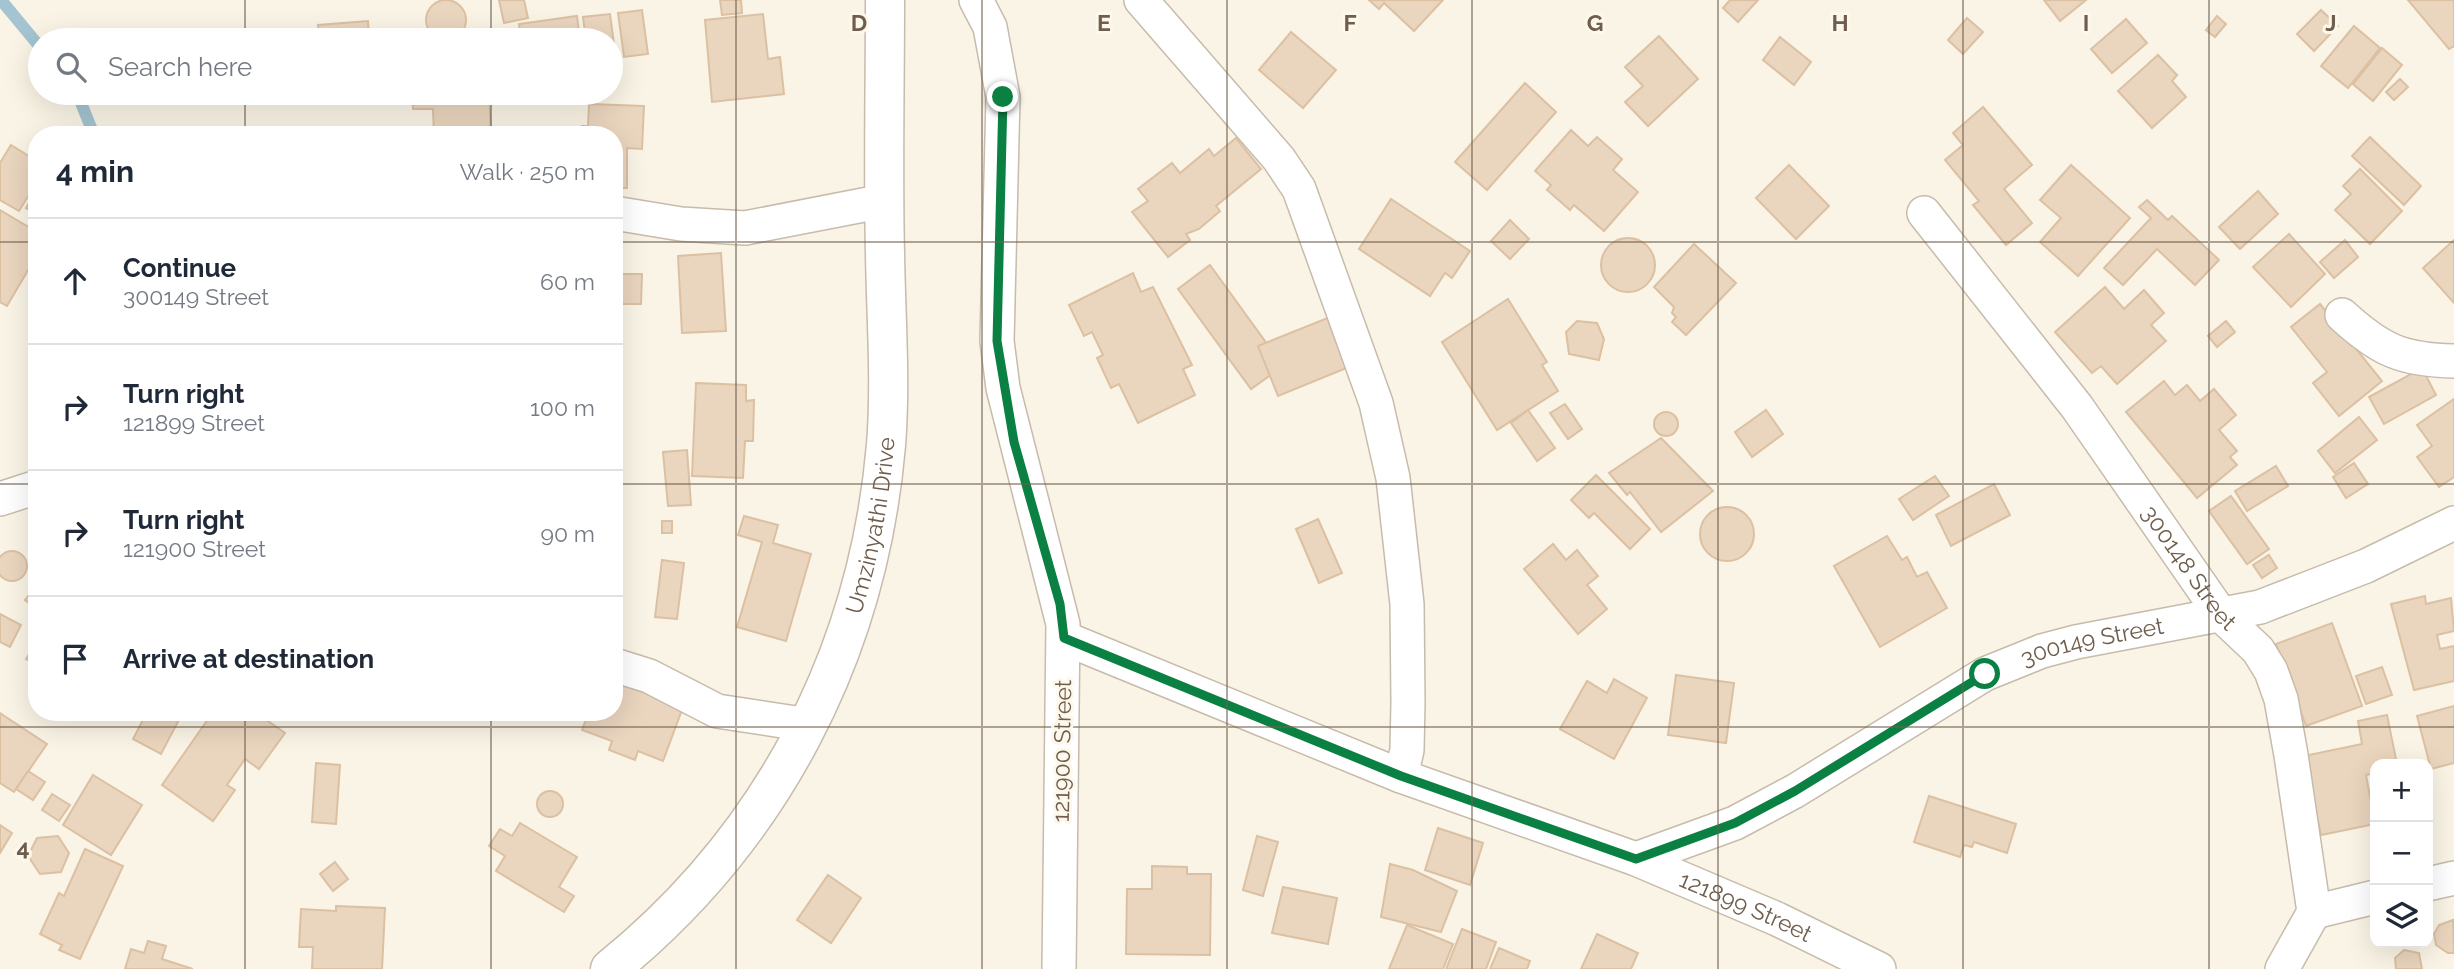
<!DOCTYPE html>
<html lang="en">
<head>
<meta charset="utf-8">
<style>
	body { margin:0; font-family:Raleway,sans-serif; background:#f2f2f3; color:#1f2937 }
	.controls { position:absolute; right:21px; bottom:21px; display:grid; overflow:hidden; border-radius:14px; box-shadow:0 7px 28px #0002 }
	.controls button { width:63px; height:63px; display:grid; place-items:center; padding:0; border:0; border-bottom:2px solid #e0e1e3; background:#fff; color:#1f2937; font:35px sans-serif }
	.stop { position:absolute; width:21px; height:21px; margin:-16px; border:5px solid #0b8043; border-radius:50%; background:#fff }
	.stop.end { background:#0b8043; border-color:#fff; box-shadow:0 2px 7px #0008 }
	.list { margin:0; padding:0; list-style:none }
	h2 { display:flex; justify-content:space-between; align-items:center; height:91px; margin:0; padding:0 28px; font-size:30px }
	h2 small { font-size:23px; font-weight:400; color:#747a83 }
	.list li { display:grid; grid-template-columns:46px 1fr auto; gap:21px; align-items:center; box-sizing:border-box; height:126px; padding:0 28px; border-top:2px solid #e0e1e3 }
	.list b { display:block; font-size:26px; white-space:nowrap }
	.list p { margin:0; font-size:23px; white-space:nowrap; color:#747a83 }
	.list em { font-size:23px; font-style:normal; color:#747a83 }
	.icon { flex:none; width:38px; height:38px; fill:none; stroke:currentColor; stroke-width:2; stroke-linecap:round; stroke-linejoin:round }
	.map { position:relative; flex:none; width:2454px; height:969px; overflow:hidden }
	.search { position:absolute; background:#fff; box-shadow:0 7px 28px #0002; left:28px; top:28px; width:595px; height:77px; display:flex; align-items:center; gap:18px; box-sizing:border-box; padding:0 24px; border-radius:38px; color:#747a83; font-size:26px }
	.panel { position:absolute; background:#fff; box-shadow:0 7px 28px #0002; left:28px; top:126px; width:595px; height:595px; border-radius:28px }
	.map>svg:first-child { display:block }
</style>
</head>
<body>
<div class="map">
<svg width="2454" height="969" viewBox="0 0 2454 969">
	<rect width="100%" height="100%" fill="#f9f4e5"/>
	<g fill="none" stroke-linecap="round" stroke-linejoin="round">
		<g stroke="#a4c4d1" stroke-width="12">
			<path d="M1,0L40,47"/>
			<path d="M77,93L94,135"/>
		</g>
	</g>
	<g fill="#ead5be" stroke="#dcc0a2" stroke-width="2">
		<circle cx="446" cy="20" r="20"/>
		<path d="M499,0H524L528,18L504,23Z"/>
		<path d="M720,0H741L742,13L722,15Z"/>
		<path d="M1369,0H1443L1414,31L1384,3L1379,9Z"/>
		<path d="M1730,0H1758L1738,22L1723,8Z"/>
		<path d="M2044,0H2086L2060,21Z"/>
		<path d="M2408,0H2454V46L2449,49Z"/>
		<path d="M642,10L648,54L624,57L618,13Z"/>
		<path d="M2321,10L2338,26L2314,51L2297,34Z"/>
		<path d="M610,14L615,52H611V40H586L583,17Z"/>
		<path d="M763,14L768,59L780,57L784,94L712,102L705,20Z"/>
		<path d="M577,16L580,40H521L519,24Z"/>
		<path d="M2217,16L2226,24L2215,37L2206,30Z"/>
		<path d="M1967,18L1983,32L1963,54L1948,40Z"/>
		<path d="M2126,19L2147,43L2112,73L2091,49Z"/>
		<path d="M368,21L369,40H319L318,25Z"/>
		<path d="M2354,26L2380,48L2348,88L2321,66Z"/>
		<path d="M1291,32L1336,70L1303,108L1259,70Z"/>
		<path d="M1659,36L1698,79L1648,126L1625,102L1643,86L1625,67Z"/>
		<path d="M1780,37L1811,62L1794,85L1763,60Z"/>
		<path d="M2382,48L2402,65L2373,101L2353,84Z"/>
		<path d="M2158,55L2177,75L2172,81L2186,97L2152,128L2118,91Z"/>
		<path d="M2400,79L2408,87L2394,100L2386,92Z"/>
		<path d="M1525,83L1556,112L1487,190L1455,162Z"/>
		<path d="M412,93H489L491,135H434L433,109H413Z"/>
		<path d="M529,93H583L530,101Z"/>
		<path d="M589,104L644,106L642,149L627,148V188H614V135H582V126H588Z"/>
		<path d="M1983,107L2032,165L2004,189L2032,223L2006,245L1973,205L1979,201L1945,160L1963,145L1953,133Z"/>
		<path d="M1571,130L1588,146L1597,137L1622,159L1613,170L1638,192L1604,231L1574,205L1570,210L1547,190L1551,185L1535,171Z"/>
		<path d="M2370,137L2421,186L2404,205L2352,156Z"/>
		<path d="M1236,138L1261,169L1216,206L1220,211L1199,229L1186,234L1190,240L1168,257L1132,212L1148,201L1138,189L1172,163L1180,173L1209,149L1214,156Z"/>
		<path d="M11,145L37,161V182L19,211L0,200V163Z"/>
		<path d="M1789,165L1829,206L1796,239L1756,198Z"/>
		<path d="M2071,165L2130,218L2078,276L2040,242L2061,218L2040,200Z"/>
		<path d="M2360,169L2402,211L2370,244L2335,210L2351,194L2343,186Z"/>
		<path d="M2258,191L2278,214L2240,249L2219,227Z"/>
		<path d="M35,192L37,194V214L26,208Z"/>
		<path d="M1391,199L1470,251L1452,278L1445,273L1430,296L1359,249Z"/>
		<path d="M2147,200L2168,220L2172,216L2219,260L2195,285L2157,249L2123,285L2104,268L2151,218L2139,207Z"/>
		<path d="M0,210L37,232V255L7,306L0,302Z"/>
		<path d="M1510,220L1529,239L1510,259L1491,241Z"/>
		<path d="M2289,234L2325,274L2291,307L2253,267Z"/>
		<circle cx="1628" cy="265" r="27"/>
		<path d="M2345,240L2358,257L2334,278L2320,262Z"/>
		<path d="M2454,240V303L2423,268Z"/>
		<path d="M1694,244L1736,283L1686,335L1672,322L1676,317L1672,313L1674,307L1654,287Z"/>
		<path d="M721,253L726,331L682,333L678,256Z"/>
		<path d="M1210,265L1283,366L1251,389L1178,289Z"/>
		<path d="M1133,273L1141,292L1153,287L1192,365L1183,369L1195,395L1138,423L1119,384L1111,388L1097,358L1103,355L1092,332L1084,336L1069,305Z"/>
		<path d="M616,274H642L641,304H615Z"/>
		<path d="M2105,287L2124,309L2144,290L2164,313L2151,325L2166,341L2117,384L2101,366L2092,373L2055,332Z"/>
		<path d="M1508,299L1547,362L1542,365L1558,391L1497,430L1442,342Z"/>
		<path d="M2320,304L2382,381L2339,416L2313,383L2327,372L2291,327Z"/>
		<path d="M1335,315L1354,365L1278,396L1258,346Z"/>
		<path d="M1577,321L1597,323L1604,339L1599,360L1569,354L1566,332Z"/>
		<path d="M2226,321L2235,332L2217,347L2208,336Z"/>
		<path d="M2422,368L2436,395L2384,424L2369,397Z"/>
		<path d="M2164,381L2175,395L2187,385L2200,401L2214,389L2236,415L2219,430L2237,451L2230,457L2237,465L2197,498L2126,412Z"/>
		<path d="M696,383L746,385V401L754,400L753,441H745L743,478L692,476Z"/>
		<path d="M2454,399V477L2439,487L2417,457L2432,446L2417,425Z"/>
		<path d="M1565,404L1582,429L1568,439L1550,413Z"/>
		<path d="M1528,410L1555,448L1537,461L1511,423Z"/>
		<path d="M1766,410L1783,434L1752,457L1735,432Z"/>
		<circle cx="1666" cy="424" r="12"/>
		<path d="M2359,417L2377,440L2335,473L2318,451Z"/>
		<path d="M1661,438L1713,491L1661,532L1630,492L1627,495L1609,473Z"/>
		<path d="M687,450L691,505L668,506L663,452Z"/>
		<path d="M2354,463L2368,484L2346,498L2333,477Z"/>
		<path d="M2276,466L2288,486L2247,511L2235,491Z"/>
		<path d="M1596,475L1650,529L1630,549L1594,513L1589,518L1571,500Z"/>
		<path d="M1935,476L1949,496L1913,520L1899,499Z"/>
		<path d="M1994,484L2010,515L1951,546L1936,515Z"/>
		<path d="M2231,496L2269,549L2247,564L2209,511Z"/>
		<circle cx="1727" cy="534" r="27"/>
		<path d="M744,516L778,525L773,543L811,554L786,641L737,627L762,542L738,535Z"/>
		<path d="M1318,519L1342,573L1319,583L1296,529Z"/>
		<rect x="662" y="521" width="10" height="12"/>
		<path d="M1887,536L1902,560L1907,557L1917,577L1927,572L1947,608L1880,647L1834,566Z"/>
		<path d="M1553,544L1566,560L1577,550L1598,576L1587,585L1607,609L1578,634L1524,569Z"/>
		<circle cx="12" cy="566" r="15"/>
		<path d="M2269,555L2277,568L2262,578L2253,565Z"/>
		<path d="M662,560L684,563L677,619L655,617Z"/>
		<path d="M37,585V609L25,600Z"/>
		<path d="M2425,596L2426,604L2451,598L2454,631L2437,635L2440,649L2454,646V681L2414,690L2391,604Z"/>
		<path d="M0,614L21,625L10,647L0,642Z"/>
		<path d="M2332,623L2362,706L2306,726L2276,644Z"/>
		<path d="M37,642V666L26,659Z"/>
		<path d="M2382,667L2392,695L2366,704L2356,676Z"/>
		<path d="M1676,675L1734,683L1726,743L1668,735Z"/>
		<path d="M1614,679L1647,698L1614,759L1560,729L1587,681L1607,693Z"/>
		<path d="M619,683L683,707L663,761L638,751L635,760L609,750L612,741L582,730L589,712H614V694Z"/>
		<path d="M2454,706V763L2431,769L2417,716Z"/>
		<path d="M147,712H183L161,754L133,739Z"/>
		<path d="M213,712H255L285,733L259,769L245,759L227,785L235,790L213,821L162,785Z"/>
		<path d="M0,713L47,744L14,792L0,783Z"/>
		<path d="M2387,715L2397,764H2375V773L2366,775L2375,824L2321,835L2304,756L2362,744L2358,721Z"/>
		<path d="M316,763L340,765L336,824L312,822Z"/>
		<path d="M28,771L45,782L33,800L16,789Z"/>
		<path d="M93,775L142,805L111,855L63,825Z"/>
		<circle cx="550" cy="804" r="13"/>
		<path d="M52,794L70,805L59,821L42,810Z"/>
		<path d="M1929,796L2016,824L2007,853L1974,842L1972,847L1964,845L1960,857L1914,842Z"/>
		<path d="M520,823L577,857L559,887L574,896L564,912L496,871L505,856L489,846L500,829L512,836Z"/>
		<path d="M0,825L12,833L0,853Z"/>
		<path d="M1438,828L1483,843L1470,885L1425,870Z"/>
		<path d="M58,836L69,853L61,872L40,874L28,856L37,838Z"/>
		<path d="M1257,836L1278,842L1263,896L1243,890Z"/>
		<path d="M85,849L123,866L80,959L59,950L62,945L40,934L59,893L64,896Z"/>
		<path d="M335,862L348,879L333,891L320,874Z"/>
		<path d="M1390,864L1413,870L1457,891L1441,932L1381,917Z"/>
		<path d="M1152,866L1187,867V874H1211L1210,955L1126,954L1127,889H1152Z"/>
		<path d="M828,875L861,898L831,943L797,920Z"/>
		<path d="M1283,887L1337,898L1328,944L1272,933Z"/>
		<path d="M336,906L385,908L382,969H312L313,947H299L301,909L336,911Z"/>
		<path d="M2453,920L2454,953H2448L2436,945L2434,934L2439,925Z"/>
		<path d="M1407,925L1453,944L1443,969H1389Z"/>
		<path d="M1462,929L1496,942L1486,969H1446Z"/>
		<path d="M1597,934L1638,953L1631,969H1581Z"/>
		<path d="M148,941L166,946L162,959L193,969H125L131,949L144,953Z"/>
		<path d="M1499,948L1530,961L1527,969H1490Z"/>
		<path d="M2404,950L2419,953L2422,969H2396L2395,958Z"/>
	</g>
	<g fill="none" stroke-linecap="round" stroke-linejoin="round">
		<g stroke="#c7bbab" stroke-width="36">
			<g id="minor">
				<path d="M976,0L990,27L1003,97L997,341L1003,388L1063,624L1059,969"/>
				<path d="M1141,0L1279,159L1299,189L1376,403L1393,478L1407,604L1408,702L1407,750L1401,776"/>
				<path d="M614,213L681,224L745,228L884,201"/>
				<path id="s1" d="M1924,213L2077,407L2222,616L2258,650L2271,671L2281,699L2291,755L2314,912L2282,969"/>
				<path d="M2342,315C2380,350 2402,360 2454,361"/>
				<path d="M0,499L37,487"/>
				<path id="s2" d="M1064,638L1401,776L1636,859L1777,919L1879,969"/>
				<path d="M614,665L649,676L717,711L809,725"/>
				<path id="s3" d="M1636,859L1735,823L1795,791L1985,674L2042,651L2076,642L2260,607L2366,566L2454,523"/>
				<path d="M2428,884L2454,878"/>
				<path d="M2314,912L2375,897"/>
			</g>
		</g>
		<g stroke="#c7bbab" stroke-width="41">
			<g id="tertiary">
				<path id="s4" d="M610,969C773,837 868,653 886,445C891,382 886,318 885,254C883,170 885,85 885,0"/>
			</g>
		</g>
		<use href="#minor" stroke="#fff" stroke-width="33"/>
		<use href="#tertiary" stroke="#fff" stroke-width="38"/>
	</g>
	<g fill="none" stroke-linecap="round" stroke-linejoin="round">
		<path stroke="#0b8043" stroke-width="9" d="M1003,97L997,341L1014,442L1060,604L1064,638L1401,776L1636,859L1735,823L1795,791L1985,674"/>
	</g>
	<path fill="none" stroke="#6f5e4d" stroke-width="2" stroke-opacity="0.55" d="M245,0V40M491,0V40M736,0V969M982,0V969M1227,0V969M1472,0V969M1718,0V969M1963,0V969M2209,0V969M245,93V135M491,93V135M0,242H37M614,242H2454M0,484H37M614,484H2454M245,712V969M491,712V969M0,727H2454"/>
	<g text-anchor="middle" stroke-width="6" stroke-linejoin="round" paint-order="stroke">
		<g font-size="23" fill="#6f5e4d" stroke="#fdf8eb">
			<text dy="8" stroke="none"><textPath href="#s4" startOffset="527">Umzinyathi Drive</textPath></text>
			<text dy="8" stroke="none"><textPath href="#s1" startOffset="443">300148 Street</textPath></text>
			<text dy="8" stroke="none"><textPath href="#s3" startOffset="509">300149 Street</textPath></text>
			<text transform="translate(1062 751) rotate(-89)" y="8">121900 Street</text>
			<text dy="8" stroke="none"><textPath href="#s2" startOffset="733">121899 Street</textPath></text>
		</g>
	</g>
	<g font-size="23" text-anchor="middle" font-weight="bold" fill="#6f5e4d" stroke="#fdf8eb" stroke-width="6" stroke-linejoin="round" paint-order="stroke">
		<text x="859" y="31">D</text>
		<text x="1104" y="31">E</text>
		<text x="1350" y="31">F</text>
		<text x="1595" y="31">G</text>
		<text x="1840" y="31">H</text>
		<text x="2086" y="31">I</text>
		<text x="2331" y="31">J</text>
		<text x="23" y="856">4</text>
	</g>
</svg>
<div class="controls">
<button>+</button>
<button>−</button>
<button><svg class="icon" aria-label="layers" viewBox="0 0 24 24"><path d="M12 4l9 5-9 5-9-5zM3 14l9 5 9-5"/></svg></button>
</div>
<div class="stop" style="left:1985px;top:674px"></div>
<div class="stop end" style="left:1003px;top:97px"></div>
<div class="search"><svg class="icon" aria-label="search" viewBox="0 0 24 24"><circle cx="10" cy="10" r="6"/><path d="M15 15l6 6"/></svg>Search here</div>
<section class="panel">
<h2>4 min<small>Walk · 250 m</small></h2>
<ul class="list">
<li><svg class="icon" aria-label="ahead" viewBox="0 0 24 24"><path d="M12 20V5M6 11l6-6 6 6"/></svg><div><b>Continue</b><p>300149 Street</p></div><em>60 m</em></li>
<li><svg class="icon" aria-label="right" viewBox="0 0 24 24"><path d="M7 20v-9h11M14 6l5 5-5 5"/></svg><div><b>Turn right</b><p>121899 Street</p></div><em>100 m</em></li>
<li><svg class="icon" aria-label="right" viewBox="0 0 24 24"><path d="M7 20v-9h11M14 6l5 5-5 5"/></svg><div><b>Turn right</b><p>121900 Street</p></div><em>90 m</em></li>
<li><svg class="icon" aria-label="arrive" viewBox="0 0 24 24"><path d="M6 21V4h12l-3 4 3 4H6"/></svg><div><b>Arrive at destination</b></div></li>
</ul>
</section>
</div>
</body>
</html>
